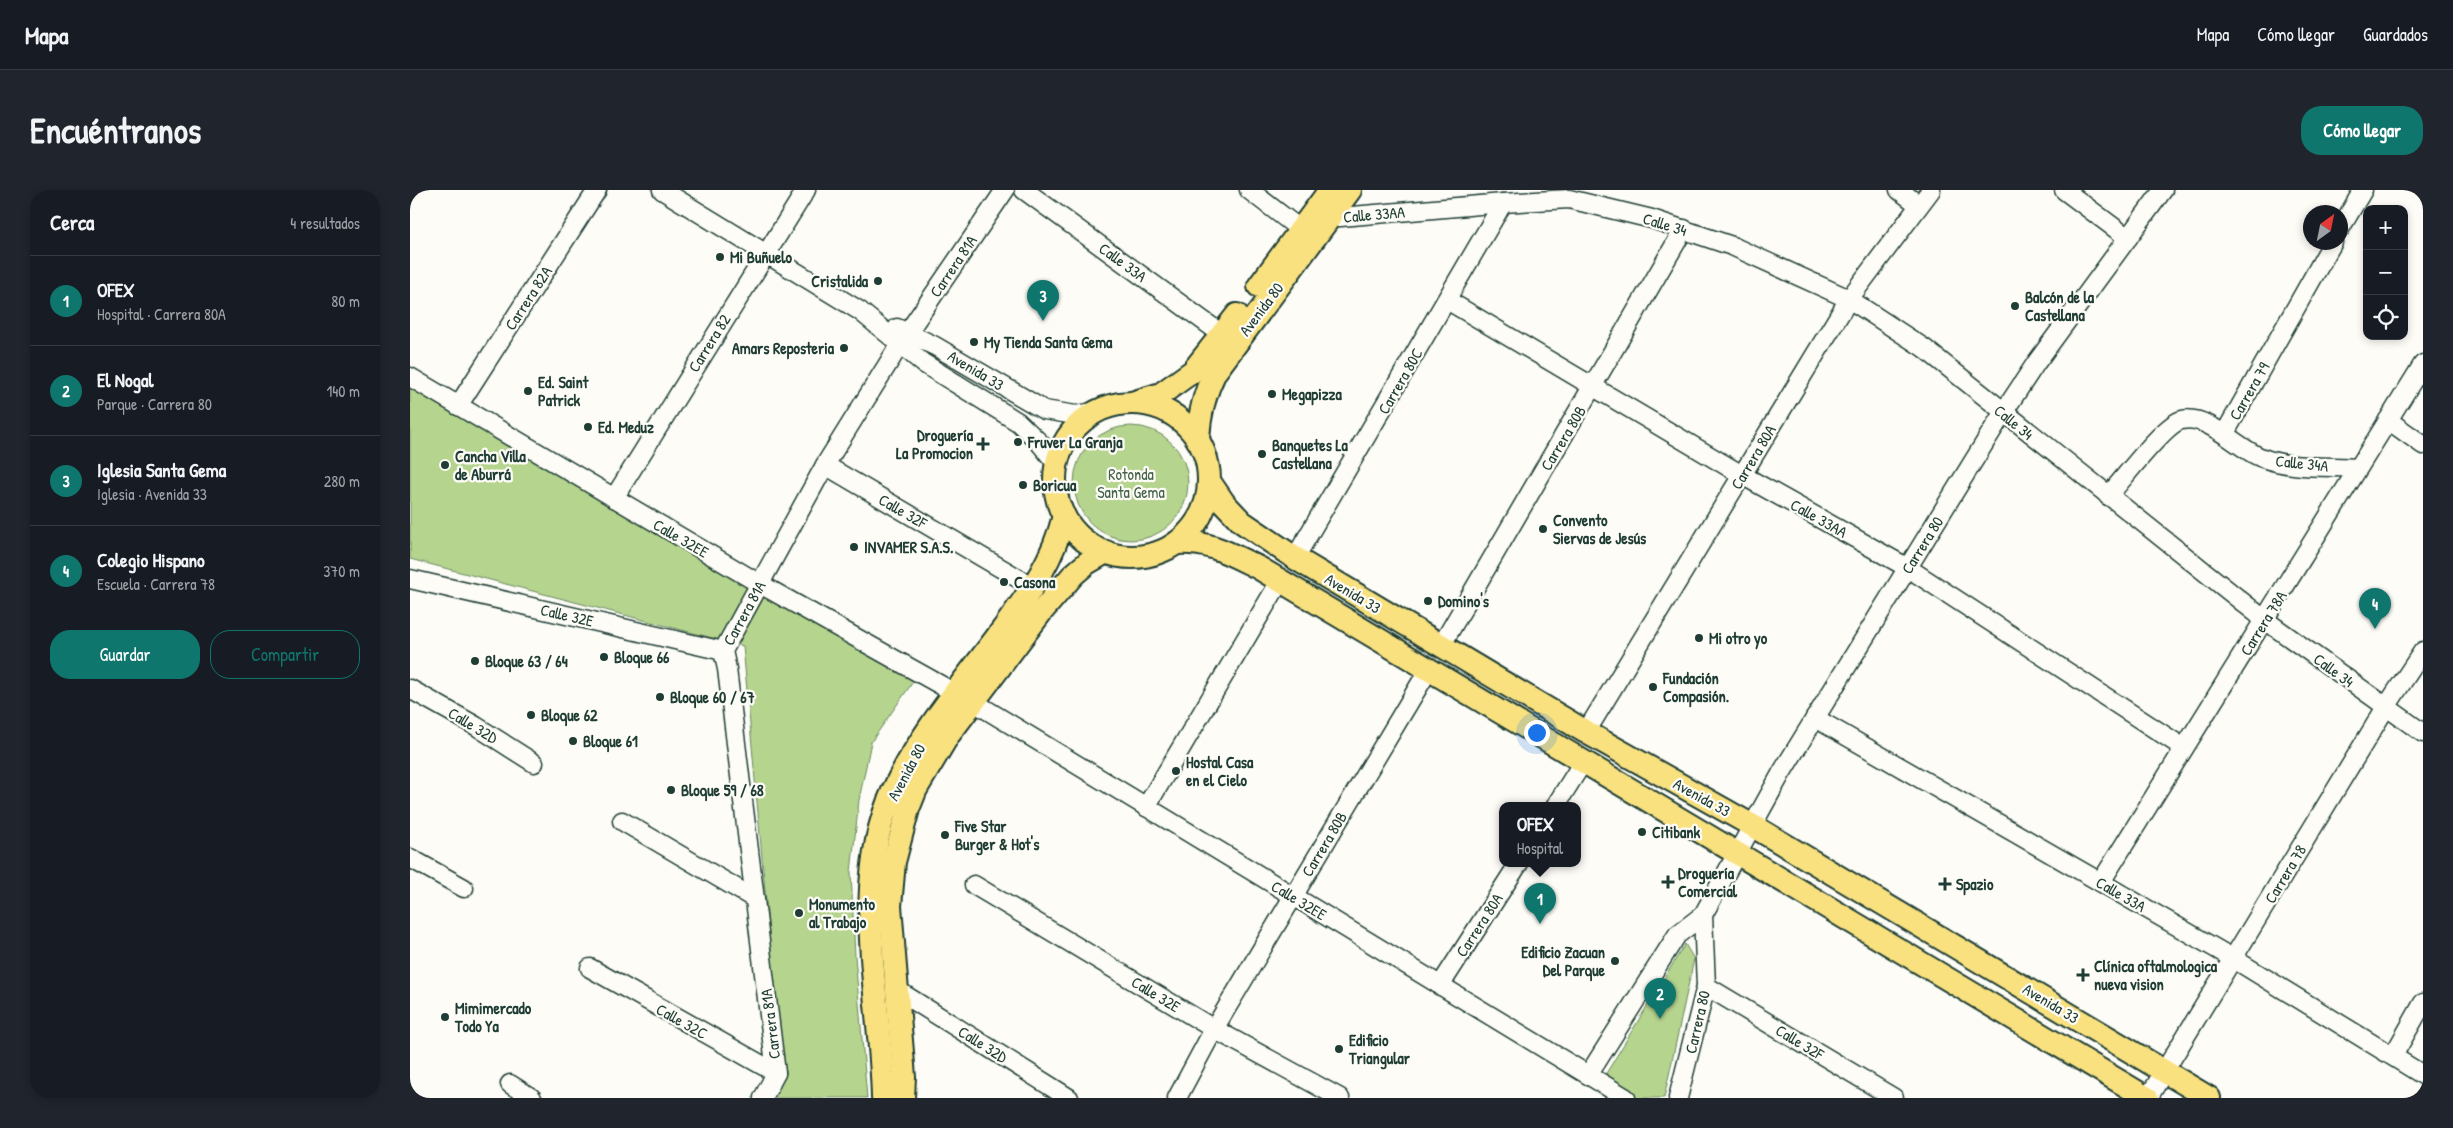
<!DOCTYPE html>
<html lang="es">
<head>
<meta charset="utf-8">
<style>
	body { margin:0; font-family:"Patrick Hand",sans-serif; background:#20242c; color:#f1f3f6 }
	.controls { position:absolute; right:15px; top:15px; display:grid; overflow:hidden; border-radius:10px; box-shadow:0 2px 8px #0003 }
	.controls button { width:45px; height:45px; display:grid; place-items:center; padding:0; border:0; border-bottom:1px solid #363941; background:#171b24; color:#f1f3f6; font:25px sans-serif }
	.compass { position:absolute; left:1893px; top:15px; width:45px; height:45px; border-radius:50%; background:#171b24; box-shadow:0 2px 8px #0003; rotate:33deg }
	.you { position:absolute; left:1126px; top:542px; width:18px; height:18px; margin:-12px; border:4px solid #fff; border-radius:50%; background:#1a73e8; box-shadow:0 0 0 8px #1a73e833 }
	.badge { display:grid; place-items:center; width:32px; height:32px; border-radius:50%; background:#0f766e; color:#fff; font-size:16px; font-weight:700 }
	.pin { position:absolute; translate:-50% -41px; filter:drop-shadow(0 1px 2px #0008) }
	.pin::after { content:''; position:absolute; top:26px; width:18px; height:15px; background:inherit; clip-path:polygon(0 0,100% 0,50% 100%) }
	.popup { position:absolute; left:1089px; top:612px; width:82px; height:65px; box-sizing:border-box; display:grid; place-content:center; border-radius:10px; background:#171b24; filter:drop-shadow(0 1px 4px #0005); font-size:16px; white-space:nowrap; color:#9ea1a6 }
	.popup b { font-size:19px; color:#f1f3f6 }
	.popup::after { content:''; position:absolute; left:50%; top:100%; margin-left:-10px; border:10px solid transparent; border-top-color:#171b24 }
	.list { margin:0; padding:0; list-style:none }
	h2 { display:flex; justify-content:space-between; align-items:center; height:65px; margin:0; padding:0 20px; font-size:21px }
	h2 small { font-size:16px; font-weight:400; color:#9ea1a6 }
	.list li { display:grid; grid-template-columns:32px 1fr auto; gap:15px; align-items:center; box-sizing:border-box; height:90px; padding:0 20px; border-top:1px solid #363941 }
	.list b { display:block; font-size:19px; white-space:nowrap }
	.list p { margin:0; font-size:16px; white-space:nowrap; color:#9ea1a6 }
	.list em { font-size:16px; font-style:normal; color:#9ea1a6 }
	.actions { display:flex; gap:10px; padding:15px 20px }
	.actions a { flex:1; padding:11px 0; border:1px solid #0f766e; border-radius:20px; text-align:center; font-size:18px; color:#0f766e }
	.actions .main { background:#0f766e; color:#fff }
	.icon { flex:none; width:28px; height:28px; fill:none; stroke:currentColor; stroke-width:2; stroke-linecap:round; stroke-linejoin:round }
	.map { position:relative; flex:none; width:2013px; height:908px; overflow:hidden; border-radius:20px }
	header { display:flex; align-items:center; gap:30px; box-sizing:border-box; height:70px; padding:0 25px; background:#171b24; border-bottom:1px solid #363941 }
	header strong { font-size:24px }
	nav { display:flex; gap:28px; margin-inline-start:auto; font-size:18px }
	.intro { display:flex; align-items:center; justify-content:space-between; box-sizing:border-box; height:120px; padding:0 30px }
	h1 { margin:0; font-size:35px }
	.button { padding:12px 22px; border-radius:20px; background:#0f766e; color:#fff; font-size:18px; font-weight:700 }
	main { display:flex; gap:30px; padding:0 30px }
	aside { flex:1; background:#171b24; border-radius:20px; box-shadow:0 2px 8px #0003 }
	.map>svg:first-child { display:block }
</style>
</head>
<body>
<header>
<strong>Mapa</strong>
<nav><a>Mapa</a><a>Cómo llegar</a><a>Guardados</a></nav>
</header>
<div class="intro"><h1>Encuéntranos</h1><a class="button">Cómo llegar</a></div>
<main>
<aside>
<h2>Cerca<small>4 resultados</small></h2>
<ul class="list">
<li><span class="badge">1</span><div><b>OFEX</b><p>Hospital · Carrera 80A</p></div><em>80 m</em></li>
<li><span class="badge">2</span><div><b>El Nogal</b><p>Parque · Carrera 80</p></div><em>140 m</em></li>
<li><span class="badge">3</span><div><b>Iglesia Santa Gema</b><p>Iglesia · Avenida 33</p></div><em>280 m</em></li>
<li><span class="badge">4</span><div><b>Colegio Hispano</b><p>Escuela · Carrera 78</p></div><em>370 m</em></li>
</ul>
<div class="actions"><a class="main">Guardar</a><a>Compartir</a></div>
</aside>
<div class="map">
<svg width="2013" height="908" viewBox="0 0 2013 908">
	<rect width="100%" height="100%" fill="#fdfcf7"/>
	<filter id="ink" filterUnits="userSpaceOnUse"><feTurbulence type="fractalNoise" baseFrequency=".02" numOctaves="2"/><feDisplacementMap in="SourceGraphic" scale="10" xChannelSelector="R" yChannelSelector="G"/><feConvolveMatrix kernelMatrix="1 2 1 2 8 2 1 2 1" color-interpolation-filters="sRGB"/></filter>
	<g filter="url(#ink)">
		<g fill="#b5d48e" stroke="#6a8861">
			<path d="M0,196L505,489L461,552L449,610L441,682L445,766L457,908H358L371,879L333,456L0,369Z"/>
			<circle cx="721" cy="293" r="57"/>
			<path d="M1275,754L1284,769L1254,908H1218L1192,890Z"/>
		</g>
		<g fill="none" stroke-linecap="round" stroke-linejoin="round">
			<g stroke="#1f3d34" stroke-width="21">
				<g id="minor">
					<path d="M252,0L450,121L513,173L608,232L629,252L647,274"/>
					<path d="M614,0L813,145"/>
					<path d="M839,0L891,40"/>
					<path d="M1489,0L1509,15"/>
					<path d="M1654,0L1718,48"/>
					<path d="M919,28L1093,13L1159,9L1242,29L1322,56L1439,109L1514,158L1855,430L2013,543"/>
					<path d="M1930,39L1953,0"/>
					<path d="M1037,110L1332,285L1498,378L1774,558"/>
					<path d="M487,138L525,156L634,220L666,225L684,222"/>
					<path d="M0,187L350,394L545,503"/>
					<path d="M48,216L187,0"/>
					<path d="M1978,230L2013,255"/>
					<path d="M1815,243L1923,52"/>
					<path d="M415,275L623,397"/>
					<path d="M1698,306C1712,291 1755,233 1772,230C1797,224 1828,258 1850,267C1880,279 1916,276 1948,278"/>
					<path d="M204,308L396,0"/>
					<path d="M885,368L1093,13"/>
					<path d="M0,389L313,461"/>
					<path d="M1031,456L1274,39"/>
					<path d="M0,499L66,536L124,573"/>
					<path d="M562,511L1216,908"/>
					<path d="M1405,528L1824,769L2013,885"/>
					<path d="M1176,542L1439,109L1521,0"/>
					<path d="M1146,615L1173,572"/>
					<path d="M736,617L870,391"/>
					<path d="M212,631L345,709"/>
					<path d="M0,668L54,698"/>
					<path d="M1691,692L2013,174"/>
					<path d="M564,695L804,839L930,908"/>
					<path d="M180,778L366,883"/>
					<path d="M1030,796L1109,673"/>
					<path d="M1296,796L1484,908"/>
					<path d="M487,800L659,908"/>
					<path d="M1983,866L2013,813"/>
					<path d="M1179,884L1267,745L1293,725"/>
					<path d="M100,894L122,908"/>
					<path d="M353,908L366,883L317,479L313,461L415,275L494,148L595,0"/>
					<path d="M767,908L804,839L1019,479"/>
					<path d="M1268,908L1296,796L1293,725L1372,582L1593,223L1626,173L1753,0"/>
					<path d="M1738,908L1976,517L2013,461"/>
				</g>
			</g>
			<g stroke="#1f3d34" stroke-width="26">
				<g id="major">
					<path d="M849,96L920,0"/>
					<path d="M725,212L751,204L783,181L827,125"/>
					<circle cx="722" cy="290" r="77"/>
					<path d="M788,250C789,226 794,204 805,182L940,0"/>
					<path d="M799,291L814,313L832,332L885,368L1176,542L1343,636L1799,908"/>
					<path d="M767,353C800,351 820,364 849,378L1737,908"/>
					<path d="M473,908C471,809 440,694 483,601C511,541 557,488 596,435C622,399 643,370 654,326"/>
					<path d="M493,908L494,887L480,716L484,672L498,619L506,599L537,547L632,421L663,385L677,373L696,362"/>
				</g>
			</g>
			<use href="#minor" stroke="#fdfcf7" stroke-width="18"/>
			<use href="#major" stroke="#fae180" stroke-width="22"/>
		</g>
	</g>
	<g fill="#1f3d34" stroke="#fdfcf7" stroke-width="2">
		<circle cx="310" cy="67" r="5"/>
		<circle cx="468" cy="91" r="5"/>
		<circle cx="1605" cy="116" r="5"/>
		<circle cx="564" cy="152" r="5"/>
		<circle cx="434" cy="158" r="5"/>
		<circle cx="118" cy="201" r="5"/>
		<circle cx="862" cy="204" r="5"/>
		<circle cx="178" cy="237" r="5"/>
		<circle cx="608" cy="252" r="5"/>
		<path d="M570.5 246.5h5v5h5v5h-5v5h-5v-5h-5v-5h5z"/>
		<circle cx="852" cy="264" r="5"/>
		<circle cx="35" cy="275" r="5"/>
		<circle cx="613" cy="295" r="5"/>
		<circle cx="1133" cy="339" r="5"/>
		<circle cx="444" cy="357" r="5"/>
		<circle cx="594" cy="392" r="5"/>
		<circle cx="1018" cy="411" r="5"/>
		<circle cx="1289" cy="448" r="5"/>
		<circle cx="194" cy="467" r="5"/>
		<circle cx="65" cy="471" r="5"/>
		<circle cx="1243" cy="497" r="5"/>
		<circle cx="250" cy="507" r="5"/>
		<circle cx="121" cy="525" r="5"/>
		<circle cx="163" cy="551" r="5"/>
		<circle cx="766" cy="581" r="5"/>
		<circle cx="261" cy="600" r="5"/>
		<circle cx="1232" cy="642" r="5"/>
		<circle cx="535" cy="645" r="5"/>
		<path d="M1255.5 684.5h5v5h5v5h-5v5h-5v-5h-5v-5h5z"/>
		<path d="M1532.5 686.5h5v5h5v5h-5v5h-5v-5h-5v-5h5z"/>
		<circle cx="389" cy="723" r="5"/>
		<circle cx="1205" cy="771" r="5"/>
		<path d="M1670.5 777.5h5v5h5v5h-5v5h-5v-5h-5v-5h5z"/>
		<circle cx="35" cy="827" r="5"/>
		<circle cx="929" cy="859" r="5"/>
	</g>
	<g text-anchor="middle" stroke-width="4.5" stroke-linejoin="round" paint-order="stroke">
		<g font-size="16" fill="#1f3d34" stroke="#fdfcf7">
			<text transform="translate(964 24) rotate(-5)" y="6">Calle 33AA</text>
			<text transform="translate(1255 34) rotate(17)" y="6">Calle 34</text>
			<text transform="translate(713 72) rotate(36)" y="6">Calle 33A</text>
			<text transform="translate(543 76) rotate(-56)" y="6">Carrera 81A</text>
			<text transform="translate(118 108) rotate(-57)" y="6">Carrera 82A</text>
			<text transform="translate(851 119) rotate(-53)" y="6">Avenida 80</text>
			<text transform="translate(299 153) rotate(-58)" y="6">Carrera 82</text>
			<text transform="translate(566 180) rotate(31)" y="6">Avenida 33</text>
			<text transform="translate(990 191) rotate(-60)" y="6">Carrera 80C</text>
			<text transform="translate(1839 201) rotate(-60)" y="6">Carrera 79</text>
			<text transform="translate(1604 232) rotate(39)" y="6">Calle 34</text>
			<text transform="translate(1153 248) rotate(-59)" y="6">Carrera 80B</text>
			<text transform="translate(1343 267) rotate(-59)" y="6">Carrera 80A</text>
			<text transform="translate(1892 273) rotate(6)" y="6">Calle 34A</text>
			<text transform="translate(493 321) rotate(30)" y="6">Calle 32F</text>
			<text transform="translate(1409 328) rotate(29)" y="6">Calle 33AA</text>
			<text transform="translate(271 348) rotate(30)" y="6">Calle 32EE</text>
			<text transform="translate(1512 355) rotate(-58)" y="6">Carrera 80</text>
			<text transform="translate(943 403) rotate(31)" y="6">Avenida 33</text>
			<text transform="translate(334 423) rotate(-61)" y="6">Carrera 81A</text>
			<text transform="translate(157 425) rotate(13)" y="6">Calle 32E</text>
			<text transform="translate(1853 433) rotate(-58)" y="6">Carrera 78A</text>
			<text transform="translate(1924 480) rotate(36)" y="6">Calle 34</text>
			<text transform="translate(63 535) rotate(31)" y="6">Calle 32D</text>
			<text transform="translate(496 582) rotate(-62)" y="6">Avenida 80</text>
			<text transform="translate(1292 607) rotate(29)" y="6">Avenida 33</text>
			<text transform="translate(914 654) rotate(-59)" y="6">Carrera 80B</text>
			<text transform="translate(1875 684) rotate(-59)" y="6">Carrera 78</text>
			<text transform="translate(1711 704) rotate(30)" y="6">Calle 33A</text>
			<text transform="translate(889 710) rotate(31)" y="6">Calle 32EE</text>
			<text transform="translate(1069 735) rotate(-57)" y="6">Carrera 80A</text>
			<text transform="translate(746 804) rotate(31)" y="6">Calle 32E</text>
			<text transform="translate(1641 813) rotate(31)" y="6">Avenida 33</text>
			<text transform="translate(272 831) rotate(29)" y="6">Calle 32C</text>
			<text transform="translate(1287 832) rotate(-77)" y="6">Carrera 80</text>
			<text transform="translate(360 834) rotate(-97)" y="6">Carrera 81A</text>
			<text transform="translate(1390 852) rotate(31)" y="6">Calle 32F</text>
			<text transform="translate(573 854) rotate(32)" y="6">Calle 32D</text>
		</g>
		<g font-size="16" font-weight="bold" fill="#1f3d34" stroke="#fdfcf7" text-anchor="start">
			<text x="320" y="73">Mi Buñuelo</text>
			<text x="458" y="97" text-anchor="end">Cristalida</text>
			<text x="1615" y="113">Balcón de la<tspan x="1615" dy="18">Castellana</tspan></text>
			<text x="574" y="158">My Tienda Santa Gema</text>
			<text x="424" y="164" text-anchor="end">Amars Reposteria</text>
			<text x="128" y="198">Ed. Saint<tspan x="128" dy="18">Patrick</tspan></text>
			<text x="872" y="210">Megapizza</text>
			<text x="188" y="243">Ed. Meduz</text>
			<text x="563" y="251" text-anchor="end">Droguería<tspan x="563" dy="18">La Promocion</tspan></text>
			<text x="618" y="258">Fruver La Granja</text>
			<text x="862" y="261">Banquetes La<tspan x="862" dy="18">Castellana</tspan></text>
			<text x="45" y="272">Cancha Villa<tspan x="45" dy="18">de Aburrá</tspan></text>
			<text x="623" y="301">Boricua</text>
			<text x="1143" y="336">Convento<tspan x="1143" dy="18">Siervas de Jesús</tspan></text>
			<text x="454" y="363">INVAMER S.A.S.</text>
			<text x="604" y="398">Casona</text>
			<text x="1028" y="417">Domino's</text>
			<text x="1299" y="454">Mi otro yo</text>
			<text x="204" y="473">Bloque 66</text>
			<text x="75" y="477">Bloque 63 / 64</text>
			<text x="1253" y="494">Fundación<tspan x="1253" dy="18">Compasión.</tspan></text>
			<text x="260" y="513">Bloque 60 / 67</text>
			<text x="131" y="531">Bloque 62</text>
			<text x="173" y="557">Bloque 61</text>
			<text x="776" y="578">Hostal Casa<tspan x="776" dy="18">en el Cielo</tspan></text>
			<text x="271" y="606">Bloque 59 / 68</text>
			<text x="545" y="642">Five Star<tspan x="545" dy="18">Burger &amp; Hot's</tspan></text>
			<text x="1242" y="648">Citibank</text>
			<text x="1268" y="689">Droguería<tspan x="1268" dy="18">Comercial</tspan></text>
			<text x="1546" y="700">Spazio</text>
			<text x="399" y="720">Monumento<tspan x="399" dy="18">al Trabajo</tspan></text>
			<text x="1195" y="768" text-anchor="end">Edificio Zacuan<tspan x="1195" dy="18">Del Parque</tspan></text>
			<text x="1684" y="782">Clínica oftalmologica<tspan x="1684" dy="18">nueva vision</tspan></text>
			<text x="45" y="824">Mimimercado<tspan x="45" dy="18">Todo Ya</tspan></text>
			<text x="939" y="856">Edificio<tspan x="939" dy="18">Triangular</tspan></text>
		</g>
		<g font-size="16" fill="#44634a" stroke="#fdfcf7">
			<text x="721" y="290">Rotonda<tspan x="721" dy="18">Santa Gema</tspan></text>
		</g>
	</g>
</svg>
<div class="controls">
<button>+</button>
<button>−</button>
<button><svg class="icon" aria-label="locate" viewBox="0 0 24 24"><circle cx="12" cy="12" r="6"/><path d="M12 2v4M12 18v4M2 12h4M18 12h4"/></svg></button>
</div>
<svg class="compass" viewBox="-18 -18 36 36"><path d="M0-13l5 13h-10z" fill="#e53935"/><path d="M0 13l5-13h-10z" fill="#9ea1a6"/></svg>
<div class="you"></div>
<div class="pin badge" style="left:1130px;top:734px">1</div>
<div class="popup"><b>OFEX</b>Hospital</div>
<div class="pin badge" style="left:1250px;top:829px">2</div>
<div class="pin badge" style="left:633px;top:131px">3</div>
<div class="pin badge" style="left:1965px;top:439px">4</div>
</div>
</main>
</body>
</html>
